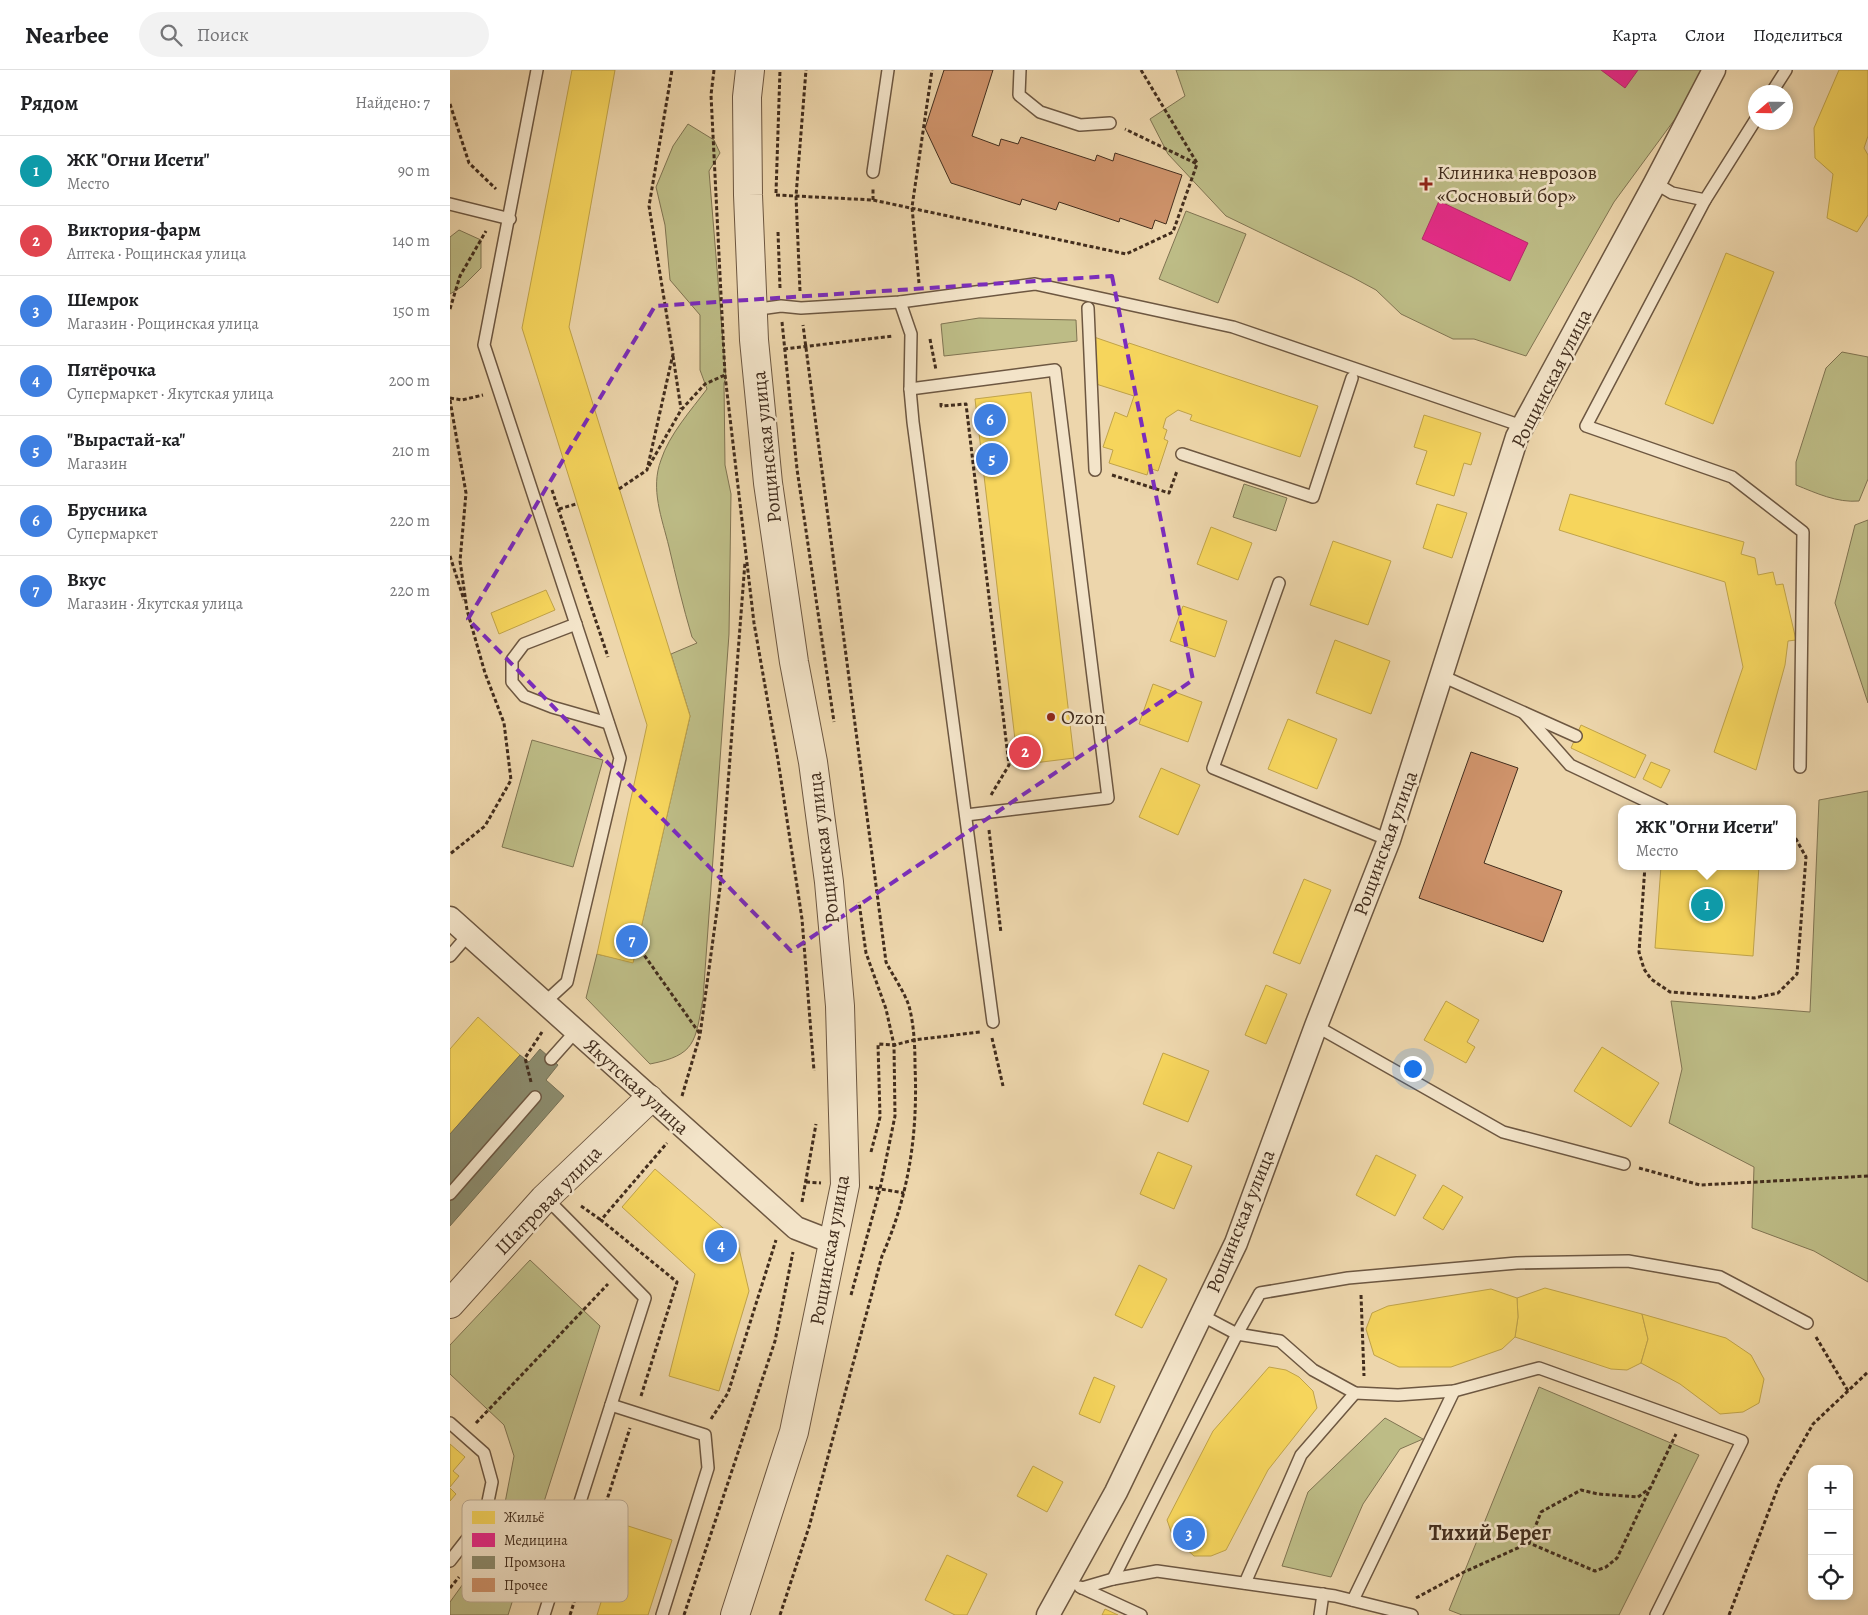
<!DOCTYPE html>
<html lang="ru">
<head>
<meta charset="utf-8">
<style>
	body { margin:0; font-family:Alegreya,serif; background:#f2f2f2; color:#202124 }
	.controls { position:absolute; right:15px; bottom:15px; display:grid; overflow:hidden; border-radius:10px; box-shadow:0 2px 8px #0003 }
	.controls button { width:45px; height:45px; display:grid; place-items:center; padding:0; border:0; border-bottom:1px solid #e0e0e0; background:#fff; color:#202124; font:25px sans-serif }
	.compass { position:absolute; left:1298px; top:15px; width:45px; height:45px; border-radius:50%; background:#fff; box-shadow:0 2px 8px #0003; rotate:250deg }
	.you { position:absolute; left:962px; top:998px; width:18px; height:18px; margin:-12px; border:4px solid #fff; border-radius:50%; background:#1a73e8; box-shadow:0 0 0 8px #1a73e833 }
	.badge { display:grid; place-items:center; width:32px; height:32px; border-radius:50%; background:#8f2418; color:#fff; font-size:16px; font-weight:700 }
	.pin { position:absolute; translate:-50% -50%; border:2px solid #fff; box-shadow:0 1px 5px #0006 }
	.popup { position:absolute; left:1168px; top:735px; width:178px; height:65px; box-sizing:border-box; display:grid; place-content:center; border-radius:10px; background:#fff; filter:drop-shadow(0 1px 4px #0005); font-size:16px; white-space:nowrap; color:#757577 }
	.popup b { font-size:19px; color:#202124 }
	.popup::after { content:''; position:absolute; left:50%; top:100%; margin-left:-10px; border:10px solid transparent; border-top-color:#fff }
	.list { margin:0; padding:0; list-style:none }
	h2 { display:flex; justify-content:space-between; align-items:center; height:65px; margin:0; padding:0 20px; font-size:21px }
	h2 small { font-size:16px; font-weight:400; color:#757577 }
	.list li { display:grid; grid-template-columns:32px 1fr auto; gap:15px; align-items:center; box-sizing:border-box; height:70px; padding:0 20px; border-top:1px solid #e0e0e0 }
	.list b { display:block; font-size:19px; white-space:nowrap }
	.list p { margin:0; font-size:16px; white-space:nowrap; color:#757577 }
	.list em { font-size:16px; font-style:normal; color:#757577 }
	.icon { flex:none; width:28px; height:28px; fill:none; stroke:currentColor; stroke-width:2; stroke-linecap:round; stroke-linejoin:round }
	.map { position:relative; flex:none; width:1418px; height:1545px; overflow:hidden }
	header { display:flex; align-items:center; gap:30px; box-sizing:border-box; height:70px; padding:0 25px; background:#fff; border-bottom:1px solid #e0e0e0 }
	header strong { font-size:24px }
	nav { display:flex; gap:28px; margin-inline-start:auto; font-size:18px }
	.search { width:350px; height:45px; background:#f2f2f2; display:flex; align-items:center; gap:12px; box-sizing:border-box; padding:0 18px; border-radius:28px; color:#757577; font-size:19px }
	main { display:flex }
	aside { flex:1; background:#fff }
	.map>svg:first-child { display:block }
</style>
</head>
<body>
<header>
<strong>Nearbee</strong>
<div class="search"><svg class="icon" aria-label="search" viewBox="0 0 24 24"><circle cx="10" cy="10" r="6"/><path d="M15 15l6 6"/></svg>Поиск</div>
<nav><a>Карта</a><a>Слои</a><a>Поделиться</a></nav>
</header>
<main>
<aside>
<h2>Рядом<small>Найдено: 7</small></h2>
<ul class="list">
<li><span class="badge" style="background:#0f9aa8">1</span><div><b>ЖК &quot;Огни Исети&quot;</b><p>Место</p></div><em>90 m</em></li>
<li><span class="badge" style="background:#e0444e">2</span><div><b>Виктория-фарм</b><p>Аптека · Рощинская улица</p></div><em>140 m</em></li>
<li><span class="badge" style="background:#3f7fe0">3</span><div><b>Шемрок</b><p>Магазин · Рощинская улица</p></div><em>150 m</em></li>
<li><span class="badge" style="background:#3f7fe0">4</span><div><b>Пятёрочка</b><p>Супермаркет · Якутская улица</p></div><em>200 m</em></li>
<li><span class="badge" style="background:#3f7fe0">5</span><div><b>&quot;Вырастай-ка&quot;</b><p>Магазин</p></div><em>210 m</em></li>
<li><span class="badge" style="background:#3f7fe0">6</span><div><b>Брусника</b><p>Супермаркет</p></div><em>220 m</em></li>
<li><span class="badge" style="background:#3f7fe0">7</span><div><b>Вкус</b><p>Магазин · Якутская улица</p></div><em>220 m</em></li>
</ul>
</aside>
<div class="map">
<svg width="1418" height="1545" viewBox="0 0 1418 1545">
	<rect width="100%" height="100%" fill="#edd6ac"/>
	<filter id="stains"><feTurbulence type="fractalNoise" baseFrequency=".004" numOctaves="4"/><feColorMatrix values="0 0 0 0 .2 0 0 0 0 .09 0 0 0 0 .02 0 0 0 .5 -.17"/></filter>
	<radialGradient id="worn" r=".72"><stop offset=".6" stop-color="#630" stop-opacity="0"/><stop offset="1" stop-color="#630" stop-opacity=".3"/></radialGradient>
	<g fill="#bdbc86" stroke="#807452">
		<path d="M726,0H1261L1164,132L1076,286L1024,269H1003L951,244L926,220L902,207L776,146L718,84L700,49L735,26Z"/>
		<path d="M238,54L264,70L270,83L259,101L276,308L274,313L275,395L281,424L279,564L253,929C245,972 246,985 200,994L136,928L147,884L183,892L240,646L221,584L247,573L242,567C233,537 226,507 219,477C212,448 200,419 211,390C219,365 241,340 257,319L250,300V245L220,210L215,155L206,117L223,76Z"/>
		<path d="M736,141L796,164L768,233L709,209Z"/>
		<path d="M9,160L31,170V198L13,216L0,224V167Z"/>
		<path d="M529,248L626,250L627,271L494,286L491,254Z"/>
		<path d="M1392,282L1418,287V409L1409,431C1387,433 1366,423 1346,415V392L1376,298Z"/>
		<path d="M794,414L837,428L826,461L783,447Z"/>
		<path d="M1418,450V633L1385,533L1405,455Z"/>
		<path d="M82,670L153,690L123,797L52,777Z"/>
		<path d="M1418,721V1212L1364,1181L1302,1158L1304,1097L1219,1053L1232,999L1221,931L1360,942L1369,730Z"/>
		<path d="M80,1190L150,1256L58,1545H0V1532L49,1464L64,1386L54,1355L0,1304V1275Z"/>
		<path d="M1089,1317L1249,1385L1169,1545H1012L999,1540Z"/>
		<path d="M935,1348L973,1369L950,1379L913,1434L881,1507L832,1496L858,1422Z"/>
	</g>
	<g fill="#f6d55c" stroke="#c0a349">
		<path d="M122,0H165L119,257L240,646L183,893L147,884L197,655L72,258Z"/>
		<path d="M1389,0H1418V66L1414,78L1418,85V145L1407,162L1377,148L1383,104L1365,88L1364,58Z"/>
		<path d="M1276,183L1324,202L1263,354L1215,334Z"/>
		<path d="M644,267L676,278L679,273L868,336L850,387L740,350L742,345L728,340L716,348L713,358L717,360L714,369L718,371L708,401L699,398L697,405L659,393L663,380L653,377L665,342L677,347L684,326L646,314Z"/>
		<path d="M581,322L624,688L568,695L525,329Z"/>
		<path d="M974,345L1031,363L1021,395L1014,393L1004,426L966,414L977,381L964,377Z"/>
		<path d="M1120,424L1294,472L1291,484L1305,488L1308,505L1323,502L1326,515L1333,514L1346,570L1338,571L1335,595L1306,700L1264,682L1293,597L1275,512L1109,460Z"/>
		<path d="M987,434L1017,443L1002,488L973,478Z"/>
		<path d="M761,457L802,473L788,510L747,494Z"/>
		<path d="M883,471L941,491L918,555L860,535Z"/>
		<path d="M96,520L105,540L49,564L41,543Z"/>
		<path d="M733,536L777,551L765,587L720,571Z"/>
		<path d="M885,570L940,591L921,644L866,623Z"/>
		<path d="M703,614L752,632L738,672L689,654Z"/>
		<path d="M838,649L887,669L867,719L818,699Z"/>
		<path d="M1131,655L1196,685L1185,708L1121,678Z"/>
		<path d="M1201,692L1220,700L1211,718L1193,709Z"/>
		<path d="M711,698L750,715L728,765L689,747Z"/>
		<path d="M1211,796H1309L1303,886L1205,878Z"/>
		<path d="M854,809L881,820L850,894L823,883Z"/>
		<path d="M816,915L837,924L816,974L795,965Z"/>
		<path d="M996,931L1029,950L1017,972L1025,977L1016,993L974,970Z"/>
		<path d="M28,947L70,985L0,1064V979Z"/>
		<path d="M1152,977L1209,1013L1181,1057L1124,1021Z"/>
		<path d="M713,983L759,1001L738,1052L693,1034Z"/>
		<path d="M708,1082L742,1096L724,1139L690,1124Z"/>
		<path d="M926,1085L966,1105L945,1146L906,1125Z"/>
		<path d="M205,1099L287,1170L299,1221L269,1321L219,1306L245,1204L172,1137Z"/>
		<path d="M993,1115L1013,1127L993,1160L973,1148Z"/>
		<path d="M689,1195L717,1209L692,1258L665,1245Z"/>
		<path d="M1095,1218L1192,1244L1198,1269L1191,1293L1177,1300L1161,1299L1065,1267L1068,1247L1067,1228Z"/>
		<path d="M1041,1219L1067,1228L1068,1247L1065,1267L1052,1279L1001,1297H949L924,1285L916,1259L922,1243L938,1236Z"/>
		<path d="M1192,1244L1276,1268L1301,1285L1314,1309L1309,1333L1293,1342L1270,1344L1230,1314L1191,1293L1198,1269Z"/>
		<path d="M819,1297L836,1300L849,1307L863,1321L867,1338L818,1400L776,1480L761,1486H744L723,1467L717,1450L763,1361Z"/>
		<path d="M644,1307L665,1316L650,1353L629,1344Z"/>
		<path d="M0,1374L15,1387L3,1401L9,1406L0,1417Z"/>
		<path d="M583,1396L613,1412L597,1442L567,1426Z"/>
		<path d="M0,1418L6,1424L0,1431Z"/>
		<path d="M175,1455L222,1470L198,1545H147Z"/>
		<path d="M497,1485L537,1504L517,1545H505L475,1530Z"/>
		<path d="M655,1539L668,1545H652Z"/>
	</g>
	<g fill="#e7298a" stroke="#b62a69">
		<path d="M1151,0H1188L1175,18Z"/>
		<path d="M989,131L1078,173L1060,211L972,169Z"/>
	</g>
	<path fill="#8c8c6e" stroke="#767056" d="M90,979L108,995L96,1010L114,1026L0,1156V1064L70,985L79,992Z"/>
	<g fill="#d0946c" stroke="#422d1d">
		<path d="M494,0H543L522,66L549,76L551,69L568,74L571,67L645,91L647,85L663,91L665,83L732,105L716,154L705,150L702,159L670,148L669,152L609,132L606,140L572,129L570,135L501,113L475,58Z"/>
		<path d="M1021,682L1068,698L1034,793L1112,821L1093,872L969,828Z"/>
	</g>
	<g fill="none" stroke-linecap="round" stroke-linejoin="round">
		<g stroke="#6d5741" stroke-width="14">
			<g id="service">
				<path d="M87,0L34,275L170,688L117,912L94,933"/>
				<path d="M570,0L569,25L590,42L630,55L660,53"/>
				<path d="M1322,22L1336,0"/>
				<path d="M1306,49L1255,130L1136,356L1282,407L1353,462L1350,697"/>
				<path d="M423,102L438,0"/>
				<path d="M1205,113L1222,123L1255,130"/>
				<path d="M0,134L60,149"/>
				<path d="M450,232L461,264L460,319L463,352L543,952"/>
				<path d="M638,238L645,400"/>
				<path d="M302,240L331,236L351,238L450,232L585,214L783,257L1072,356"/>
				<path d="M460,319L605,300L658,728L516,745"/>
				<path d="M732,384L863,427L902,308"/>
				<path d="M829,513L763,698L939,770"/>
				<path d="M126,554L74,574L62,590V612L74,626L102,637L158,653"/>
				<path d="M992,606L1126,666"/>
				<path d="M1074,643L1120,695L1213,739"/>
				<path d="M0,886L18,865"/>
				<path d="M866,956L1053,1062L1174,1094"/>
				<path d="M101,989L126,961"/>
				<path d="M0,1124L85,1027"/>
				<path d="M751,1245L787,1264L830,1271L863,1300L905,1323L948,1325L1004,1321L1089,1298L1292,1371L1206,1545"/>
				<path d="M161,1335L255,1365L258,1398L212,1545"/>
				<path d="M0,1353L34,1383L42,1412L35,1446L0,1491"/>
				<path d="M663,1509L787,1264L810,1223L898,1208L1067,1193L1178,1191L1270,1207L1357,1253"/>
				<path d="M795,1513L851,1385L905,1323"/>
				<path d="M630,1517L691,1545"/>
				<path d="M632,1518L663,1509L707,1501L885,1526L962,1545"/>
				<path d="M903,1530L1004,1321"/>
				<path d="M94,1545L195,1228L106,1138L94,1129"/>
				<path d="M870,1545L873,1524"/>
			</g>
		</g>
		<g stroke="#6d5741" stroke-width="25">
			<g id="minor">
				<path d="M0,848L346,1158L382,1172"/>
				<path d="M598,1545L666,1422L786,1173L866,956L939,770L1067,367L1205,113L1264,0"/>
			</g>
		</g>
		<g stroke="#6d5741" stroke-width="30">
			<g id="tertiary">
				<path d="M0,1234L94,1129L199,1029"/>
				<path d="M285,1545L344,1362L395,1115L390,936L379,812L363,692L344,592L318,413L304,270L298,125L297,27L300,0"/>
			</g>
		</g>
		<g stroke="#422d1d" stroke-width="3" stroke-dasharray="4 2.5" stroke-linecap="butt">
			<path d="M264,0L261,25L275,305L304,553L328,690L352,849L364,1001"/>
			<path d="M691,0L747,93"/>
			<path d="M0,34L19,93L46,119"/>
			<path d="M326,123L330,0"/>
			<path d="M326,125L423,130L676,184L723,162L747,94L675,59"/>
			<path d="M423,130V118"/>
			<path d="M328,162L330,218"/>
			<path d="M469,213L462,137L482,0"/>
			<path d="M350,221L346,126L356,0"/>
			<path d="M0,239L10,206L36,161"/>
			<path d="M332,252L347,399L384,652"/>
			<path d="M480,269L486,300"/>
			<path d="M334,279L443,266"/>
			<path d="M223,286L231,339"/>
			<path d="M0,328L12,330L33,325"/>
			<path d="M0,330L16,423L10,491L17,540L35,603L54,653L61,710L35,756L0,784"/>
			<path d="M491,333V336L516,334L559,695L541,725"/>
			<path d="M199,396L231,340L255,314L275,305"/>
			<path d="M662,405L719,423L727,401"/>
			<path d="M169,419L197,400L223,284L199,136L222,0"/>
			<path d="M102,420L158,587"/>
			<path d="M109,439L126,434"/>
			<path d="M0,486L14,530"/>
			<path d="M539,760L551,863"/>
			<path d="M1195,796L1189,882L1194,899L1201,909L1220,922L1304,928L1328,923L1347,904L1356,787L1342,762"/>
			<path d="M187,875L250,964"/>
			<path d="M542,968L553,1016"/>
			<path d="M81,1012L75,988L92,962"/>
			<path d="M232,1026L250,965L270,818L295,492"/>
			<path d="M421,1082L430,1047L428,974L444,975L464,970L530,962"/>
			<path d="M1189,1098L1250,1115L1418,1106"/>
			<path d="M356,1112L371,1113"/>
			<path d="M419,1117L454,1123"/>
			<path d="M352,1132L366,1054"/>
			<path d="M131,1136L151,1150"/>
			<path d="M401,1225L430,1119L445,1046L444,975L436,939L416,883L409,832"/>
			<path d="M911,1225L914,1306"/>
			<path d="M1366,1267L1398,1321"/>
			<path d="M191,1326L227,1212L151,1150L217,1073"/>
			<path d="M261,1349L278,1323L326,1170"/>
			<path d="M26,1353L158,1214"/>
			<path d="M50,1456L101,1472"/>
			<path d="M1079,1473L1091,1442L1131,1420L1148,1424L1188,1427L1200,1418"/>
			<path d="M0,1518L9,1507"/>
			<path d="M966,1528L1014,1502L1079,1473L1145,1501L1156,1497L1167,1488L1226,1364"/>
			<path d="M120,1545L180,1358"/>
			<path d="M234,1545L325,1271L343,1182"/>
			<path d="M330,1545L359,1457L432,1186C459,1125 468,1063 465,996C465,976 464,955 459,936C454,921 443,906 436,892L353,255"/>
			<path d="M1279,1545L1330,1412L1363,1354L1418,1302"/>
		</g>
		<use href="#service" stroke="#f3e4c9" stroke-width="11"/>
		<use href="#minor" stroke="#f3e4c9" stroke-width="22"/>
		<use href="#tertiary" stroke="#f3e4c9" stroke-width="28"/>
	</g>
	<path fill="none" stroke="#7b2cbf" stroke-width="4" stroke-dasharray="10 6" stroke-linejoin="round" d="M662,206L743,610L341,881L18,549L205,236Z"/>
	<g fill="#8f2418" stroke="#f3e4c9" stroke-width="2">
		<path d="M973.5 106.5h5v5h5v5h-5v5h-5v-5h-5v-5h5z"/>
		<circle cx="601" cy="647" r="5"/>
	</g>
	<g text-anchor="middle" stroke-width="5" stroke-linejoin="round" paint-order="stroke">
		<g font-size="20" fill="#422d1d" stroke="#f3e4c9" text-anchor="start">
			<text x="987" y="109">Клиника неврозов<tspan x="987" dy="23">«Сосновый бор»</tspan></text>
			<text x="611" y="654">Ozon</text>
		</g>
		<g font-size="20" fill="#422d1d" stroke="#f3e4c9">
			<text transform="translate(1101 308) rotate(-63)" y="7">Рощинская улица</text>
			<text transform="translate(316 377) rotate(-96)" y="7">Рощинская улица</text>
			<text transform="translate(935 773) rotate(-70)" y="7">Рощинская улица</text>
			<text transform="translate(373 778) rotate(-97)" y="7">Рощинская улица</text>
			<text transform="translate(187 1016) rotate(42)" y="7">Якутская улица</text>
			<text transform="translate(98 1130) rotate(-46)" y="7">Шатровая улица</text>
			<text transform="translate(790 1151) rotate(-68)" y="7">Рощинская улица</text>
			<text transform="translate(379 1180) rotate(-80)" y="7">Рощинская улица</text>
		</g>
		<g font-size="22" font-weight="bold" fill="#422d1d" stroke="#f3e4c9">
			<text x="1040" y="1470">Тихий Берег</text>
		</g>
	</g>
	<rect x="12" y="1430" width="166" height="102" rx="8" fill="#f3e4c9" stroke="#bead95" stroke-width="1"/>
	<rect x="22" y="1441" width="23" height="13" fill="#f6d55c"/>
	<rect x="22" y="1463" width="23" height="14" fill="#e7298a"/>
	<rect x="22" y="1486" width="23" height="13" fill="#8c8c6e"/>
	<rect x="22" y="1508" width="23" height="14" fill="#d0946c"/>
	<g font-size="14" fill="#422d1d">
		<text x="54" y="1452">Жильё</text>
		<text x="54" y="1475">Медицина</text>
		<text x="54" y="1497">Промзона</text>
		<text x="54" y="1520">Прочее</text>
	</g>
	<rect width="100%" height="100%" filter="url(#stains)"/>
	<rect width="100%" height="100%" fill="url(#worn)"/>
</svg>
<div class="controls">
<button>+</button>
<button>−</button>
<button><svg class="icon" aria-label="locate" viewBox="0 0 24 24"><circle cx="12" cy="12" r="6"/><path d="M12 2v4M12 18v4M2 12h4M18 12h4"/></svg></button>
</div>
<svg class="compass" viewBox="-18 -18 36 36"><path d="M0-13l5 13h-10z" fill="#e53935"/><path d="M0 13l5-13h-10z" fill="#757577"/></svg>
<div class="you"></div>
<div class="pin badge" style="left:1257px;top:835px;background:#0f9aa8">1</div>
<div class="popup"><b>ЖК &quot;Огни Исети&quot;</b>Место</div>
<div class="pin badge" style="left:575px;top:682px;background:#e0444e">2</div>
<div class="pin badge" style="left:739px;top:1464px;background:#3f7fe0">3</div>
<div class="pin badge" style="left:271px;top:1176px;background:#3f7fe0">4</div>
<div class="pin badge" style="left:542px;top:389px;background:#3f7fe0">5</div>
<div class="pin badge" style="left:540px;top:350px;background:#3f7fe0">6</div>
<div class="pin badge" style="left:182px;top:871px;background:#3f7fe0">7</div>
</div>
</main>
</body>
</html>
